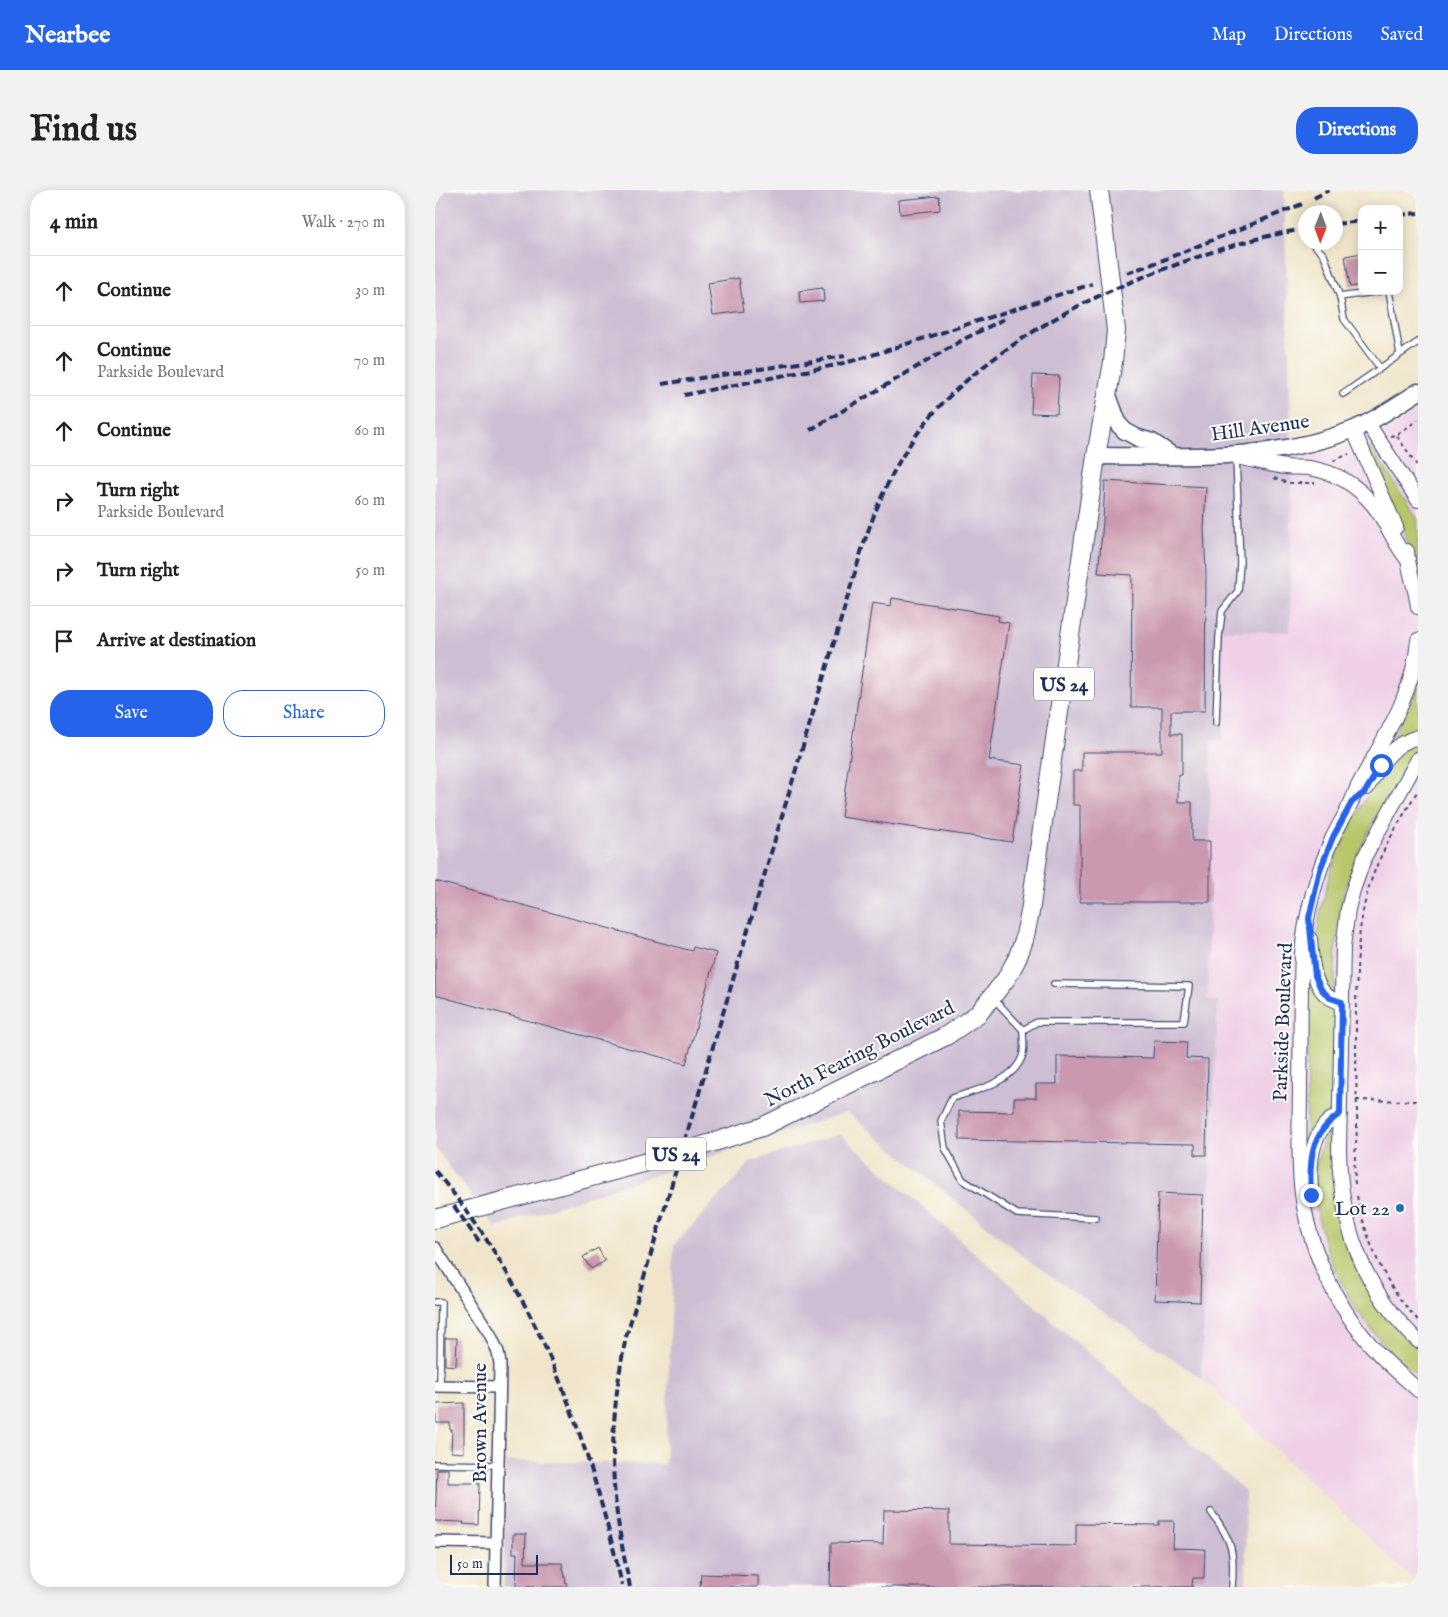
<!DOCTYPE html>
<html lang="en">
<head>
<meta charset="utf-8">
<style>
	body { margin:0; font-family:"IM FELL English",serif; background:#f2f2f2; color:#222 }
	.controls { position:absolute; right:15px; top:15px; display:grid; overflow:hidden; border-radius:10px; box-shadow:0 2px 12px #0003 }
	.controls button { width:45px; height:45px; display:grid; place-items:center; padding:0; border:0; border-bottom:1px solid #e0e0e0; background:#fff; color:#222; font:25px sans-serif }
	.compass { position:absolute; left:863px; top:15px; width:45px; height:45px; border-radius:50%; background:#fff; box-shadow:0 2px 12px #0003; rotate:181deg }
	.scale { position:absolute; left:15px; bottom:12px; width:88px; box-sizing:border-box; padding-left:5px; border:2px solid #1b2f5e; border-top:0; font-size:14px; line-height:18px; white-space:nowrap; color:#1b2f5e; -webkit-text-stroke:4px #fdfcf7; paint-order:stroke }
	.stop { position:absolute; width:15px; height:15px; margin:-11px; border:4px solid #2563eb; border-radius:50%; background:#fff }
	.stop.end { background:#2563eb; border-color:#fff; box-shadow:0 1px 5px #0008 }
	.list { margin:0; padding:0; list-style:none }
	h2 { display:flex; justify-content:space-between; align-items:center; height:65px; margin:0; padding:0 20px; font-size:21px }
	h2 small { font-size:16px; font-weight:400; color:#767676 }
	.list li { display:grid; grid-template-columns:32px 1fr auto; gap:15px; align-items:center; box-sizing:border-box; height:70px; padding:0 20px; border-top:1px solid #e0e0e0 }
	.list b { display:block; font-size:19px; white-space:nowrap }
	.list p { margin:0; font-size:16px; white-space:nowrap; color:#767676 }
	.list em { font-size:16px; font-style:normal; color:#767676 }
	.actions { display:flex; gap:10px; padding:15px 20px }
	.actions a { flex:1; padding:11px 0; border:1px solid #2563eb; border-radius:20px; text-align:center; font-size:18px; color:#2563eb }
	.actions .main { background:#2563eb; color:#fff }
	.icon { flex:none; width:28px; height:28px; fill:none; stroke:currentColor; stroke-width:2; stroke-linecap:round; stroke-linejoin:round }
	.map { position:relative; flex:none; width:983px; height:1397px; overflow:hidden; border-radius:20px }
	header { display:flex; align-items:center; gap:30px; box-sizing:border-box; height:70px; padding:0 25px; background:#2563eb; color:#fff }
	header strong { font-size:24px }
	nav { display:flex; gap:28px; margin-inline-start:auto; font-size:18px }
	.intro { display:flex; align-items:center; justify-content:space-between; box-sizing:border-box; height:120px; padding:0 30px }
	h1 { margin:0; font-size:35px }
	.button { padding:12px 22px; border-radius:20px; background:#2563eb; color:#fff; font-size:18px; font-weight:700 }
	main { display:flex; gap:30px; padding:0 30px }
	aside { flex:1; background:#fff; border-radius:20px; box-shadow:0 2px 12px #0003 }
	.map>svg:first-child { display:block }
</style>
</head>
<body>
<header>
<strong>Nearbee</strong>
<nav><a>Map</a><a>Directions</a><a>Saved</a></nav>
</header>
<div class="intro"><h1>Find us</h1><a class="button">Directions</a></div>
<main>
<aside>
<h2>4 min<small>Walk · 270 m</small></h2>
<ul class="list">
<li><svg class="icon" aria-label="ahead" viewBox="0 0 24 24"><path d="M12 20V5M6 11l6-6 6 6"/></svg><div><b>Continue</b></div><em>30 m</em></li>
<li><svg class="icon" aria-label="ahead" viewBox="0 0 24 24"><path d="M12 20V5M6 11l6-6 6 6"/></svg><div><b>Continue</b><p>Parkside Boulevard</p></div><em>70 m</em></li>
<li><svg class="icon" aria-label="ahead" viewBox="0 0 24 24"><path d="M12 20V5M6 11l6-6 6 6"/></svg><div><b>Continue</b></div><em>60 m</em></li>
<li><svg class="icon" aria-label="right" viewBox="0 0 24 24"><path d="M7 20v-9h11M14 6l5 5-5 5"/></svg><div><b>Turn right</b><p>Parkside Boulevard</p></div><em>60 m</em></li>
<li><svg class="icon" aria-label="right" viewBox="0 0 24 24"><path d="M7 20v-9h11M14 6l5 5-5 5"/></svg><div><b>Turn right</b></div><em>50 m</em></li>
<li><svg class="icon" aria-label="arrive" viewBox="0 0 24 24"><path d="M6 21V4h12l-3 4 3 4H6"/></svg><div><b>Arrive at destination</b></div></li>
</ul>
<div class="actions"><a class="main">Save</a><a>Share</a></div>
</aside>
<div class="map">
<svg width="983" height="1397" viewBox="0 0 983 1397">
	<rect width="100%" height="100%" fill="#fdfcf7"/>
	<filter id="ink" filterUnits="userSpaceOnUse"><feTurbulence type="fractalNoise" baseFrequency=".02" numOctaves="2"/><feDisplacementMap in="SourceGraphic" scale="10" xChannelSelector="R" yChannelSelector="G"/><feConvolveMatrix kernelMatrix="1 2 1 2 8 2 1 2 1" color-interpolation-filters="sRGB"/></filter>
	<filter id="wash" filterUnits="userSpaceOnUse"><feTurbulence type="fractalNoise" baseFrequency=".0096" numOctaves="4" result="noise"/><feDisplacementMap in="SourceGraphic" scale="20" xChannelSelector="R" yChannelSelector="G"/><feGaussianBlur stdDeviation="1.12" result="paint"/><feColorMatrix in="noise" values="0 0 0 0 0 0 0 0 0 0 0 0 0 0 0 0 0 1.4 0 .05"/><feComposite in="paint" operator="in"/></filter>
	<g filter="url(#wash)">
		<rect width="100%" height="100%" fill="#f0e5ca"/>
		<path fill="#efd0e7" d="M983,220V1394L766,1188L783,811L773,810L776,549L788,550L787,440L857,271L915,256L959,238L965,231Z"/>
		<g fill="#cdbed3">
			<path d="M0,0H849L857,271L855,442L787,440L788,551L776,550L773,810L783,811L766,1188L598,1074L412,922L60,1037L0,958Z"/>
			<path d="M405,944L810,1301L811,1397H69L71,1271L230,1274L239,1055L317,971Z"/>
		</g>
		<g fill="#b7c669" stroke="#697a64">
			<path d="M934,257L937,259L983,329V380L976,360L935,265L933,258Z"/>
			<path d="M983,490V540L978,542L958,554L956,553V549L974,516Z"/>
			<path d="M980,555V560C955,604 926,648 911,696C901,730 900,764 900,798L898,802L891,798L881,773L882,747L885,723L895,683L909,648L939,593L963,562Z"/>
			<path d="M876,793L898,816L899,822L898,915L895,921L885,929L875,951L871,949L873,797Z"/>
			<path d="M894,940H896L897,942C897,966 897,991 901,1015C909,1070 941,1124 983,1160V1186C966,1171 949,1156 935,1138C896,1088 859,1000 894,940Z"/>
		</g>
		<g id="blocks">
			<g fill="#ca98af">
				<path d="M504,6L505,20L465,24L464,10Z"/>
				<path d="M927,63V95L915,97L910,66Z"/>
				<path d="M304,88L309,121L278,125L273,93Z"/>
				<path d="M388,98L389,111L365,113L364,101Z"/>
				<path d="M598,185L624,186L622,224L596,223Z"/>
				<path d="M670,291L771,297L769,338L771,385L770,521H736V544H747V585H743V612H757V651H775V712H645V615H638V581H647V562H727V517H696L697,385L663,383L668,332Z"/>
				<path d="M457,408L539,421V422L564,426L563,431L574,433L554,570L589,575L577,652L406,627L437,413L456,416Z"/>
				<path d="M0,691L257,761L258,757L281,763L251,874L0,805Z"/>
				<path d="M719,851L752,852L751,868L773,869L771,965H760V954L524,950V921L579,922V908H601V894H622V866L718,868Z"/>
				<path d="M723,1003L768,1005L765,1112L720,1110Z"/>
				<path d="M163,1058L170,1071L156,1079L148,1067Z"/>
				<path d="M10,1148H22L21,1176L10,1175Z"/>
				<path d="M29,1213V1263L16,1262L17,1240H15V1233H1V1214Z"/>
				<path d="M2,1279H13V1293H45L44,1335L28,1334L29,1332L0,1331Z"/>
				<path d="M449,1320L514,1321V1354L641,1356V1334L724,1335V1331H739L738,1358L770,1359L769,1388H758L757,1397H395L396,1353L448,1354Z"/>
				<path d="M78,1344H91L90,1373H127L132,1397H81L82,1363H78Z"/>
				<path d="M266,1384L323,1386V1397H265Z"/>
			</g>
		</g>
	</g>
	<g filter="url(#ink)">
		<use href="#blocks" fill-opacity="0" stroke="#3b4a6e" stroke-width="1"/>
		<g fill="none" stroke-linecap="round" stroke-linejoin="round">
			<g stroke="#3b4a6e" stroke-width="8">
				<g id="service">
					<path d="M879,55L889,65L905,107L909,129L945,178"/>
					<path d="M954,101L965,164"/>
					<path d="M905,107L946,101"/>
					<path d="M908,204L983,152"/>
					<path d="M781,533L784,446L786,431L787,421L803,401L805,373L801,267"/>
					<path d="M559,809L588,840C588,848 590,860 587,867C578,892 540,901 517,908L506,931L510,958L528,990L582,1024L661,1028"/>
					<path d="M588,840L602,832H749L754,796L619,794"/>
					<path d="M0,1112H6L5,1196"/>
					<path d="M0,1274L63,1275"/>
					<path d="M776,1322C797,1350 800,1362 797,1397"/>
				</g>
			</g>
			<g stroke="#3b4a6e" stroke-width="14">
				<g id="minor">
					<path d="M0,1058L55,1144L63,1162L65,1174L64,1233L60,1397"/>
					<path d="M0,1196L64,1197"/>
					<path d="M0,1352L61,1353"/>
				</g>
			</g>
			<g stroke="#3b4a6e" stroke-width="16">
				<g id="tertiary">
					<path d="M932,232L983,310"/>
					<path d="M918,239L961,337"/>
					<path d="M802,267C818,270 834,275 851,277C858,278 866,277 874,278C900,282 922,295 938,315C952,332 959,354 973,370"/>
					<path d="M972,361C973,380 981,398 983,417"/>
					<path d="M983,450C979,505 947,551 922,598C916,616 906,631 898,647C882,681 870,727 867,764C865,807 866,850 865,893C865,927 863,961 866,995C872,1057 901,1119 944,1164C956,1177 970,1188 983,1200"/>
					<path d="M983,569L930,666L918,700L913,719L908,757L904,959C905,1034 927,1098 983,1151"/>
					<path d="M932,598C944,577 957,553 983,547"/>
					<path d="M875,749C877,773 877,807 907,812"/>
					<path d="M877,1007C874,985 874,954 889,936C893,931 899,927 905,924"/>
				</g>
			</g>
			<g stroke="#3b4a6e" stroke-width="19">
				<g id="secondary">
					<path d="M672,203L684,235L690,241L703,248L717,252L738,266"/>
					<path d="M661,266C747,266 835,272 917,240C940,231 962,215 983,202"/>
				</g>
			</g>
			<g stroke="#3b4a6e" stroke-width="20">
				<path id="primary" d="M0,1029L238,965L327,937L511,846L544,823L571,789L582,769L589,750L595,722L661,266L678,172L681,140L664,0"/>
			</g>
			<g stroke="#3b4a6e" stroke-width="2" stroke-dasharray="4 4" stroke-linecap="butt">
				<path d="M955,246L961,245L983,230"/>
				<path d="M962,246L983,277"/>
				<path d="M898,271L914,264"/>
				<path d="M839,288L853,293H880"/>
				<path d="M921,910L983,911"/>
				<path d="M920,994C918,970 923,946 922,922C921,887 921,853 921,819C922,774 922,730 937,688C948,657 967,628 983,600"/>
				<path d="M922,1006C932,1052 949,1095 983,1130"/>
			</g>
			<use href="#service" stroke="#fff" stroke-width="5.5"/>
			<use href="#minor" stroke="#fff" stroke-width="11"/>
			<use href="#tertiary" stroke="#fff" stroke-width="14"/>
			<use href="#secondary" stroke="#fff" stroke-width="16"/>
			<use href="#primary" stroke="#fff" stroke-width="18"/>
			<g stroke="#1b2f5e" stroke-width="4" stroke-dasharray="8 4" stroke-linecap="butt">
				<path d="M879,8L894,0"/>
				<path d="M964,25L983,23"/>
				<path d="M901,34L927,31"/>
				<path d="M692,83L723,72L870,13"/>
				<path d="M227,194L410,166"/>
				<path d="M249,205L396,176L425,169L657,94"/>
				<path d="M375,240L531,148L569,129"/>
				<path d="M0,981C101,1099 153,1246 187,1395"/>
				<path d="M19,1016L46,1055"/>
				<path d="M195,1397C189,1367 183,1337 180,1307C175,1253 180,1200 191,1147L427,359C441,316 458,276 485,240C506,211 533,188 561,167C617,126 667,102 732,78C778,61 822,46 871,39"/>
			</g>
		</g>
	</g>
	<g fill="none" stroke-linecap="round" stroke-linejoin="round" filter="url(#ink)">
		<path stroke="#2563eb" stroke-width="6" d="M876,1005C874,972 875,943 905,924L907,812L895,808L886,799L880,786L874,728L885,680L898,647L917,612L930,602L946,575"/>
	</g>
	<circle fill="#1f6fb2" stroke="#fdfcf7" stroke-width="2" cx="965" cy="1018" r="5"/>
	<g text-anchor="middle" stroke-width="4" stroke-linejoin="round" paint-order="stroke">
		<g fill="#fdfcf7" stroke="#5f6c8c" stroke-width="1">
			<rect x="599" y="477.5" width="60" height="33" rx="4"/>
			<rect x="211" y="947.5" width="60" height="33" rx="4"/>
		</g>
		<g font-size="19" font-weight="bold" fill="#1b2f5e">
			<text x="629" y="501">US 24</text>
			<text x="241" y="971">US 24</text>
		</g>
		<g font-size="20" fill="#1b2f5e" stroke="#fdfcf7">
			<text transform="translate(825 237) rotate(-8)" y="7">Hill Avenue</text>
			<text transform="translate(847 832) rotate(-88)" y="7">Parkside Boulevard</text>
			<text transform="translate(424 863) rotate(-27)" y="7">North Fearing Boulevard</text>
			<text transform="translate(44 1233) rotate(-90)" y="7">Brown Avenue</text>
		</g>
		<g font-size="20" fill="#1b2f5e" stroke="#fdfcf7" text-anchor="end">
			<text x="955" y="1025">Lot 22</text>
		</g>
	</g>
</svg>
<div class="controls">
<button>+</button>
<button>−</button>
</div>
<svg class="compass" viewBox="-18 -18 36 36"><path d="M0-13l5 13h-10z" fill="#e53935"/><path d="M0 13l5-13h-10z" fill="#767676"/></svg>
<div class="scale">50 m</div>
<div class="stop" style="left:946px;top:575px"></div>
<div class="stop end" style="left:876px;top:1005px"></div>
</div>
</main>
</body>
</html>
